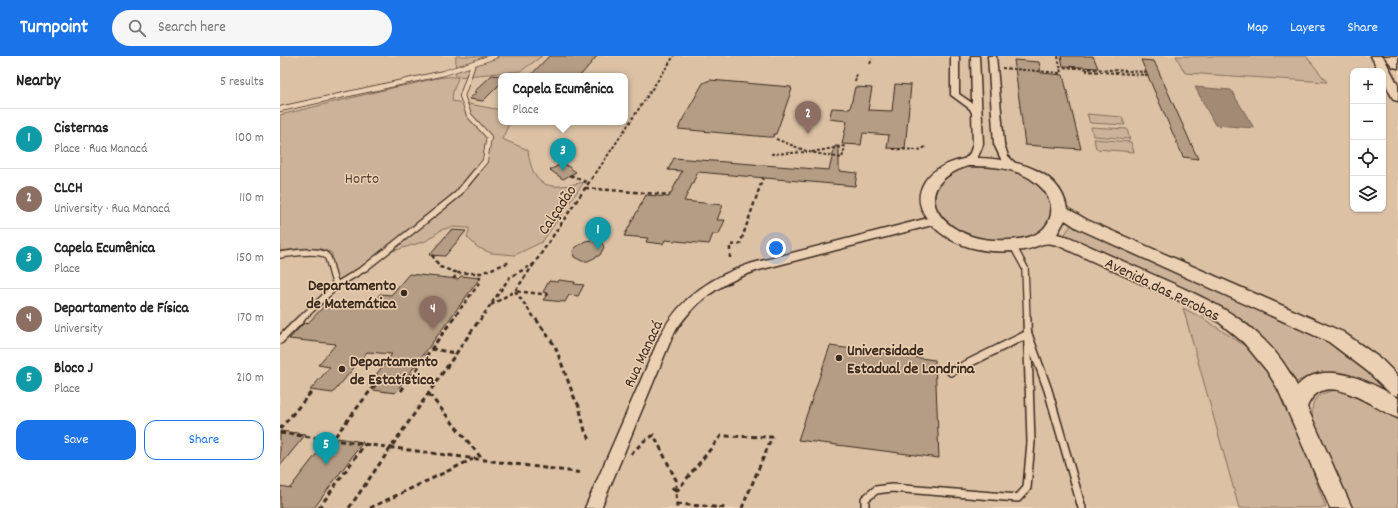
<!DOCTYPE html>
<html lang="en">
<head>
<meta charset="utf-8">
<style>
	body { margin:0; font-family:Dekko,sans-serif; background:#f6f6f6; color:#222 }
	.controls { position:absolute; right:12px; top:12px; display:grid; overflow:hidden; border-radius:8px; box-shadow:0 1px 3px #0004 }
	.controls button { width:36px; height:36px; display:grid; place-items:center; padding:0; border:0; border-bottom:1px solid #e0e0e0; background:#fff; color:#222; font:20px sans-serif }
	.you { position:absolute; left:496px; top:192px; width:14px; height:14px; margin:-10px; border:3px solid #fff; border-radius:50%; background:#1a73e8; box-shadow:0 0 0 6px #1a73e833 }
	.badge { display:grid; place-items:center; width:26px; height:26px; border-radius:50%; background:#1a73e8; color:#fff; font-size:13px; font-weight:700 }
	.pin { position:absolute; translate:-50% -33px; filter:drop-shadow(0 1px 2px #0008) }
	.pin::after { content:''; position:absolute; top:21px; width:14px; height:12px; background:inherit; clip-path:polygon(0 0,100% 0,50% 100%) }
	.popup { position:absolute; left:218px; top:17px; width:130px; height:52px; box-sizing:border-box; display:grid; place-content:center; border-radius:8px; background:#fff; filter:drop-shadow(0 1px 3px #0005); font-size:13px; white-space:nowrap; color:#767676 }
	.popup b { font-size:15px; color:#222 }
	.popup::after { content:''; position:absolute; left:50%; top:100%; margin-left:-8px; border:8px solid transparent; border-top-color:#fff }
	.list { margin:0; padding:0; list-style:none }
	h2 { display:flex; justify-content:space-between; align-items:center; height:52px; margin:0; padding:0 16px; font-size:17px }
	h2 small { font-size:13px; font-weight:400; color:#767676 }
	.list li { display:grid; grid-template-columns:26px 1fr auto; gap:12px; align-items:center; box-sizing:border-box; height:60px; padding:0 16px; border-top:1px solid #e0e0e0 }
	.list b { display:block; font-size:15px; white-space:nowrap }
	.list p { margin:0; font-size:13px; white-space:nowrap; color:#767676 }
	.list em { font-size:13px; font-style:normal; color:#767676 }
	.actions { display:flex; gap:8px; padding:12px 16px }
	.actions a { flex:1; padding:9px 0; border:1px solid #1a73e8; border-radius:12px; text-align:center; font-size:14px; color:#1a73e8 }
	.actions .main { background:#1a73e8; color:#fff }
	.icon { flex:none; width:22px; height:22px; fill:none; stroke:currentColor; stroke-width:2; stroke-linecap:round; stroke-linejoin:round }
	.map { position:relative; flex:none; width:1118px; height:452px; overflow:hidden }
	header { display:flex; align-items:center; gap:24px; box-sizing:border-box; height:56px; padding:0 20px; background:#1a73e8; color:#fff }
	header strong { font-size:19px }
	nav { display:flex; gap:22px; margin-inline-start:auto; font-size:14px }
	.search { width:280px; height:36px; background:#f6f6f6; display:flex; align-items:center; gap:10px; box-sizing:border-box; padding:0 14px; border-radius:22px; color:#767676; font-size:15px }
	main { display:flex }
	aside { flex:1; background:#fff }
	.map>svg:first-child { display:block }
</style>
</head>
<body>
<header>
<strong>Turnpoint</strong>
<div class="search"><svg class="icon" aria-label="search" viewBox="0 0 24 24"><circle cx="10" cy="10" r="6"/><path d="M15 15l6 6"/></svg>Search here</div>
<nav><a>Map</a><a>Layers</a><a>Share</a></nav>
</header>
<main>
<aside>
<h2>Nearby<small>5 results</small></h2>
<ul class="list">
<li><span class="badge" style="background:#0f9aa8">1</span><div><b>Cisternas</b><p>Place · Rua Manacá</p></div><em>100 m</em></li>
<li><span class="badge" style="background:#8d6e63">2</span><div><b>CLCH</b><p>University · Rua Manacá</p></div><em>110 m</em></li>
<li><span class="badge" style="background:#0f9aa8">3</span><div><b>Capela Ecumênica</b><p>Place</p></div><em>150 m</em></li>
<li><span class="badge" style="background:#8d6e63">4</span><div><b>Departamento de Física</b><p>University</p></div><em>170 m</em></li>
<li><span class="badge" style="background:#0f9aa8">5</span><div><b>Bloco J</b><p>Place</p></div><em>210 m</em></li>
</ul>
<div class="actions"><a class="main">Save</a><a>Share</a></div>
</aside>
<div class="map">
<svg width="1118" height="452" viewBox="0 0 1118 452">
	<rect width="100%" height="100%" fill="#ecd0b3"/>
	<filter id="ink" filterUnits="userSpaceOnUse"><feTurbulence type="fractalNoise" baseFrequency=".025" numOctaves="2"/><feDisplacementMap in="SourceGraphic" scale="8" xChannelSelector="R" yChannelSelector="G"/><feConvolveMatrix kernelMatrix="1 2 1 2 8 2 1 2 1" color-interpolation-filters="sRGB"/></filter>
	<g filter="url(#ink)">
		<path fill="#dcc1a5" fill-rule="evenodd" d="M0,0H1113L1118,9V452H0ZM1073,15H1103V153H1073ZM221,20H345V66H221Z"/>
		<g fill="#ccb298" stroke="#846e5b">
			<path d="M176,0H262L241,15L176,21L178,22L173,36L172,45L221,54V66H230L222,83L248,94C253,134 269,134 304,126L262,186L235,199L211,197L197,191L187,181L189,175V172L171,171L161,174L146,185L113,195L58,225L53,211L52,197C37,189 17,193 0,195V59L116,31C135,29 158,19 175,21Z"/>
			<path d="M896,0H1026L1047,26L905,17Z"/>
			<path d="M807,58L842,61L845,69L810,67Z"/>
			<path d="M811,71L847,73L850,83L813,80Z"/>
			<path d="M814,83L851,86L854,96L816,93Z"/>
			<path d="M709,109C731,113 776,125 772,155C771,162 768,169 762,174C738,192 702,186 678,174C667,169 654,158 652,145C652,141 653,137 653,133L673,114L690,110Z"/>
			<path d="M792,168L803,175L1058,289L1110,334L1118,344C1082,321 1051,305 1011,329L982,286L782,182Z"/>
			<path d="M903,252L924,263L994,309L1046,452H959Z"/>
			<path d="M1057,334L1068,335L1118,361V452H1072L1033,365C1029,344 1037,337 1057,334Z"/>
		</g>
		<path fill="#a28a74" stroke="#796452" d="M915,31L951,34L974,72L935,69Z"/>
		<g fill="#b59d85" stroke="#3b2a1e">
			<path d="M269,0H317L300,20H250Z"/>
			<path d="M781,0H813L818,12L783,10Z"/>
			<path d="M734,4L759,6L761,17L783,19L801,93L745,89Z"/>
			<path d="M861,4L874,5L918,103L903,101Z"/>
			<path d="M212,19L221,20V27L203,45L189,43L197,36H194Z"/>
			<path d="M430,24L511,31V33H512L496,78H494L493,81H488L398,73L400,70H399L423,27Z"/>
			<path d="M615,28L631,29L625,93L607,92L609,79L583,77L581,89L562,88L567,65L549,63L552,52L570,53L575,31L592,32L588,54L612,55Z"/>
			<path d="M555,90H559V115L577,117L575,130L418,116L404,145L443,149L437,164H445L439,178H433L429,188L385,184L383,188L366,186L368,182L344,180L366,139L389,141L402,115L388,114L394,102L549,114Z"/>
			<path d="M283,107L296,116L283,123L270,114Z"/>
			<path d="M171,174L186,175L165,200L149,199Z"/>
			<path d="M312,184H318L322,187L324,191L320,199L308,205H302L294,201L293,195L295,192L305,185Z"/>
			<path d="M129,218L178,223L181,220L200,222L115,337L93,334L96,330L88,329L112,298L87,296L53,337L30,334L50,311L38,309L56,288L9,283L24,267L27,268L48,246L89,250L100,238L111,239Z"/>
			<path d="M279,224L295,226L294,228L304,229L298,240L289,239L285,246L263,244L268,237L263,236L269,225L278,226Z"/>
			<path d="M550,290L655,304L659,402L518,384Z"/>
			<path d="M0,375L26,378L0,410Z"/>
			<path d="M58,382L83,386L34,452H0V430L10,432L45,387L54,388Z"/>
		</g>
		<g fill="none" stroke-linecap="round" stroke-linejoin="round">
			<g stroke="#3b2a1e" stroke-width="6">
				<g id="lane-far2">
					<path d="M193,8L182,40L189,59L209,81L205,105L195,117"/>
					<path d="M0,53L164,17L215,0"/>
				</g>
			</g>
			<g stroke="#3b2a1e" stroke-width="8">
				<g id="lane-far1">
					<path d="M733,190L745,212L747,264"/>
					<path d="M0,199C10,198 43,191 48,202C52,212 51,220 57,229"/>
					<path d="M20,264L57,229L85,212L177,139L196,116"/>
				</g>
			</g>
			<g stroke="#3b2a1e" stroke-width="10">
				<g id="lane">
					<path d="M0,284L21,263"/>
					<path d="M671,316L748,278L768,334L802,452"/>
					<path d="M585,452V443L596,434L612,432L738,442L747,432L751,386L747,263"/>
				</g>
			</g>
			<g stroke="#3b2a1e" stroke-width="3">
				<g id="street">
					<path d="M671,0H679V38L692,47L691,0H699L703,88C700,97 697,107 687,109L682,106L690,97L693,88L692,57L690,53L671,39Z"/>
					<path d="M708,0H716L724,88L728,100L739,111L734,114L731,113L721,103L714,88Z"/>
					<path d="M656,160L660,161L661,164L660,167L479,214C442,226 413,245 393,279L321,452H305L381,278C401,240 433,220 473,207Z"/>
				</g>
			</g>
			<g stroke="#3b2a1e" stroke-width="3">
				<g id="secondary">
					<path d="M1091,0H1103L1118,29V45L1114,44L1112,41L1103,23V15H1099Z"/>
					<path d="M687,102C723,101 779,109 787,152L807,164L1063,276L1101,303L1118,320V340L1112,338L1118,342V362C1093,353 1044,309 1027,351L1072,452H1050L998,333L987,315L964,287L940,267L917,253L777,189C762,184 758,192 743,194C709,199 666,192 646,161C638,149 637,138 645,125C654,111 672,106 687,102ZM688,110C711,110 736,111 755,126C783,147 773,180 739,183C723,185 706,185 691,180C647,164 638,126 688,110ZM785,164L797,172L1049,286L1087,315L1111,338C1088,325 1053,308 1027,322C1023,324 1020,327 1017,330C986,268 935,246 876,220C847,207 818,194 789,181L777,178Z"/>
				</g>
			</g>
			<g stroke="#3b2a1e" stroke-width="3">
				<path id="highway" d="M1104,0H1118V12L1113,11Z"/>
			</g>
			<g stroke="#3b2a1e" stroke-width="2" stroke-dasharray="3 2" stroke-linecap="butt">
				<path d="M778,0L780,11L866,16"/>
				<path d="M590,8L592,3"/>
				<path d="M722,12L781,17L780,11"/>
				<path d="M807,13V15L867,19"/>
				<path d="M575,26L577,18"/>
				<path d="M496,83L529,96L562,102L565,91"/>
				<path d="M613,93L639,94L646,91"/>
				<path d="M532,96L565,90"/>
				<path d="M491,98L527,96"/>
				<path d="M316,117L394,0"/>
			</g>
			<g stroke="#3b2a1e" stroke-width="2.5" stroke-dasharray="4 3" stroke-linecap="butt">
				<path d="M290,119L308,127"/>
				<path d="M305,132L390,139"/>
				<path d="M152,199L160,211L178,217"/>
				<path d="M450,202V189L460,188L483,122"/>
				<path d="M254,208L235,235L270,239"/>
				<path d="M173,223L178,217H201L230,206"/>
				<path d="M211,249L235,235L256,264"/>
				<path d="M172,264L198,229L201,217"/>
				<path d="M200,264L230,221L254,208L316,116"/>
			</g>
			<g stroke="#3b2a1e" stroke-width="3" stroke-dasharray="5 3.5" stroke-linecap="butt">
				<path d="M256,263L275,290L294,341L299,350L305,375L311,385"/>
				<path d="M151,293L176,297"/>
				<path d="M121,335L173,263"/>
				<path d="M149,338L203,404"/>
				<path d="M0,373L33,334"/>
				<path d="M0,377L303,417"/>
				<path d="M50,387L94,330"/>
				<path d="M351,398L364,385L374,379L396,424V434"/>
				<path d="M392,431L396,436L397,452"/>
				<path d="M396,436L441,380L492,381L462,452"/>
				<path d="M397,448L446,452"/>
				<path d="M39,452L85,388"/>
				<path d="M69,452L200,263"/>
				<path d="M90,452L193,403"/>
			</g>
			<use href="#lane-far2" stroke="#ecd0b3" stroke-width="4.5"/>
			<use href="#lane-far1" stroke="#ecd0b3" stroke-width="5.5"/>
			<use href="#lane" stroke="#ecd0b3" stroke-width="7"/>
			<use href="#street" fill="#ecd0b3" fill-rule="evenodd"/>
			<use href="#secondary" fill="#ecd0b3" fill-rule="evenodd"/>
			<use href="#highway" fill="#ecd0b3" fill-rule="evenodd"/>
		</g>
	</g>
	<g fill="#3b2a1e" stroke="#ecd0b3" stroke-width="1.5">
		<circle cx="124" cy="237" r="4"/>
		<circle cx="559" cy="302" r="4"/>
		<circle cx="62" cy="313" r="4"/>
	</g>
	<g text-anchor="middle" stroke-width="3" stroke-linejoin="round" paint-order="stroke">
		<g font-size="16" fill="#513e30" stroke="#ecd0b3">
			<text x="82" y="127">Horto</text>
		</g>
		<g font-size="16" fill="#3b2a1e" stroke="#ecd0b3">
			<text transform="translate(276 153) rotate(-56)" y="6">Calçadão</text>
			<text transform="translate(883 232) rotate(26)" y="6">Avenida das Perobas</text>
			<text transform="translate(362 297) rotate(-65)" y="6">Rua Manacá</text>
		</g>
		<g font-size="16" font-weight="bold" fill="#3b2a1e" stroke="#ecd0b3" text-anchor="start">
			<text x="116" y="234" text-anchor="end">Departamento<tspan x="116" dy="18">de Matemática</tspan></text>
			<text x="567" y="299">Universidade<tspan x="567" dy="18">Estadual de Londrina</tspan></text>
			<text x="70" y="310">Departamento<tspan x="70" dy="18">de Estatística</tspan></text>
		</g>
	</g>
</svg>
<div class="controls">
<button>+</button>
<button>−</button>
<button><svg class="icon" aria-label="locate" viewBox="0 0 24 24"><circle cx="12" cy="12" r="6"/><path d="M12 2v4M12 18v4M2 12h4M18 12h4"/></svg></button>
<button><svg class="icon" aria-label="layers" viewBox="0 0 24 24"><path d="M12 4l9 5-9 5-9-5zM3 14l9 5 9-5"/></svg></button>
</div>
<div class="you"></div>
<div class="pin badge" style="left:318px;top:194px;background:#0f9aa8">1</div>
<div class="pin badge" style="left:528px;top:78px;background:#8d6e63">2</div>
<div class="pin badge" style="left:283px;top:115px;background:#0f9aa8">3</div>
<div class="popup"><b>Capela Ecumênica</b>Place</div>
<div class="pin badge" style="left:153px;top:273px;background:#8d6e63">4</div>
<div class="pin badge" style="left:46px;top:409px;background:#0f9aa8">5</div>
</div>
</main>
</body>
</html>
